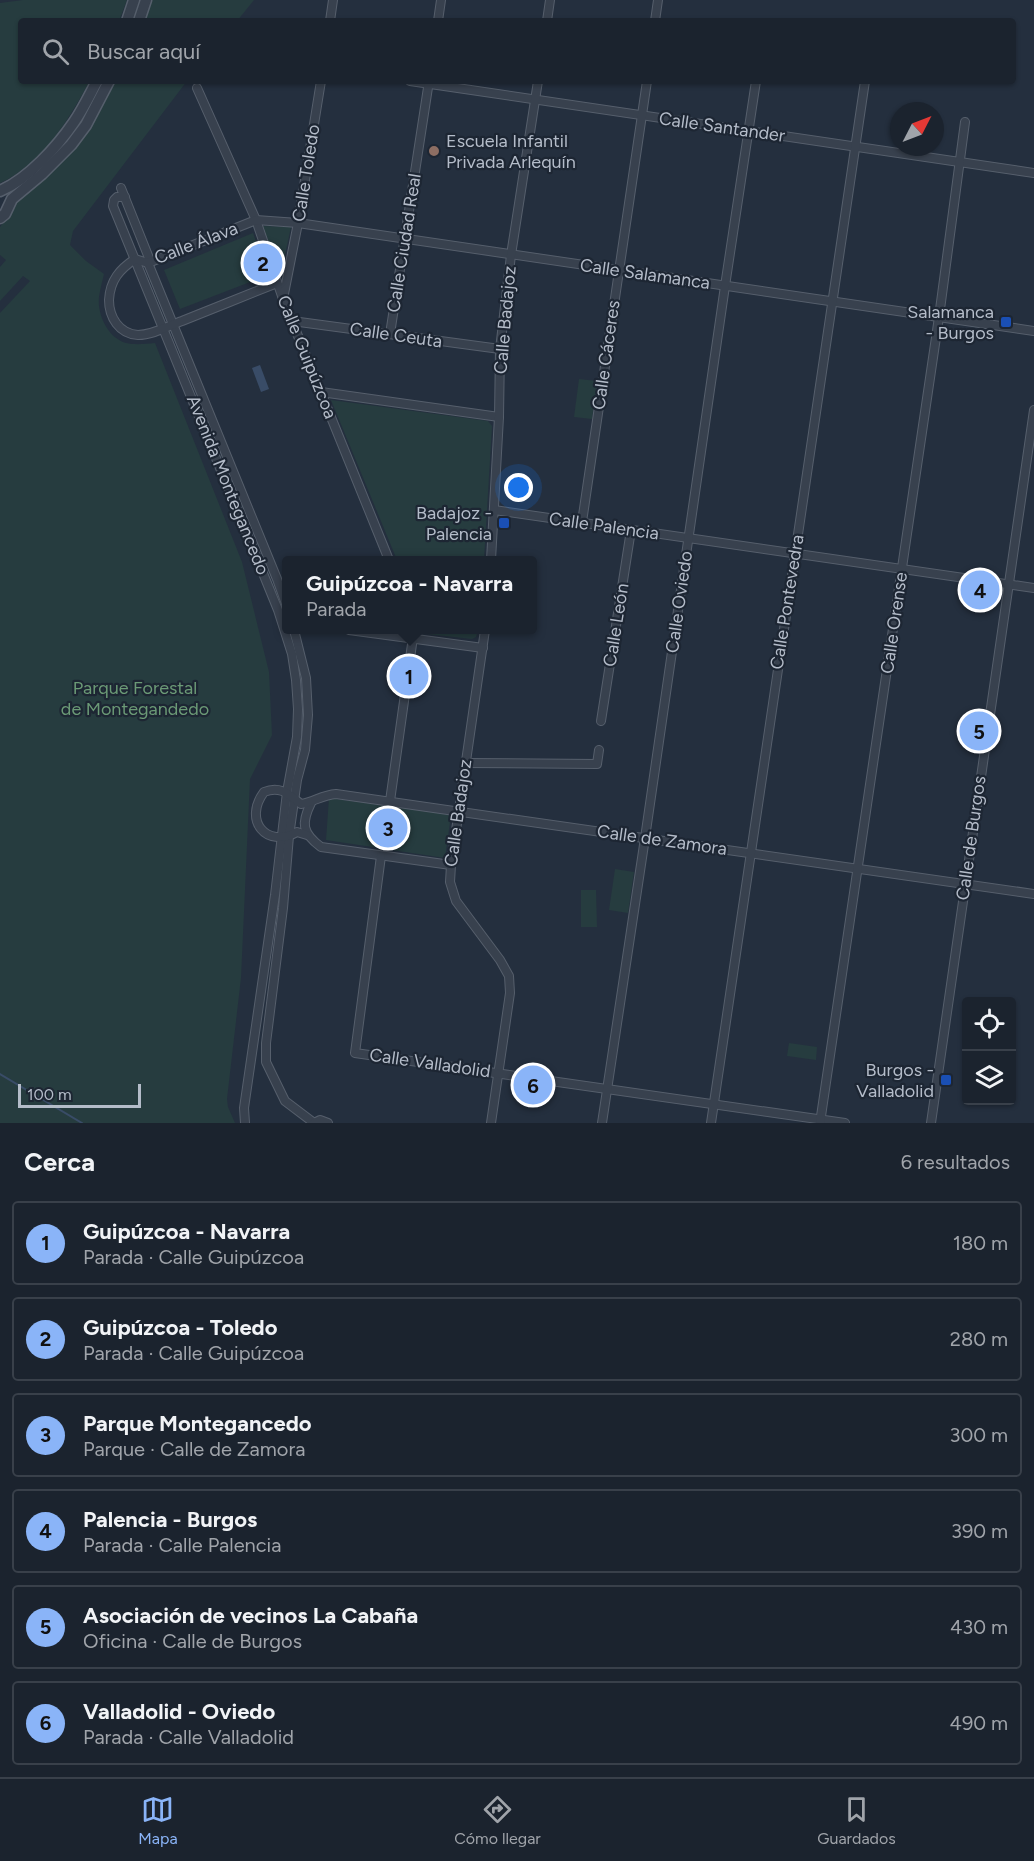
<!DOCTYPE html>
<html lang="es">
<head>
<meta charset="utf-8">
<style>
	body { margin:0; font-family:Figtree,sans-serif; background:#282f3a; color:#f1f3f6 }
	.controls { position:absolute; right:18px; bottom:18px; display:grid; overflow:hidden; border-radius:6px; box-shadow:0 2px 4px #0004 }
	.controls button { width:54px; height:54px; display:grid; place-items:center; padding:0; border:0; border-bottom:2px solid #39404a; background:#1b232e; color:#f1f3f6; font:30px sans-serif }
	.compass { position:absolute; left:890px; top:102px; width:54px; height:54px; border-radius:50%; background:#1b232e; box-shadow:0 2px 4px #0004; rotate:48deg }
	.scale { position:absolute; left:18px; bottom:15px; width:123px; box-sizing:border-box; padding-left:6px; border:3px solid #b4bcc9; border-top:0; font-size:16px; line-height:21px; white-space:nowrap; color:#b4bcc9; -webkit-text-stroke:4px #1d2633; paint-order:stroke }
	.you { position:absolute; left:519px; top:488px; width:21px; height:21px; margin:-15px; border:4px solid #fff; border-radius:50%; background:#1a73e8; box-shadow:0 0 0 9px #1a73e833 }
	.badge { display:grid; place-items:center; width:39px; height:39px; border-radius:50%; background:#8ab4f8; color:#111; font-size:20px; font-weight:700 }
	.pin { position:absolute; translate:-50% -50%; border:3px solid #fff; box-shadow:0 2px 6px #0006 }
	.popup { position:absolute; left:282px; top:556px; width:255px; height:78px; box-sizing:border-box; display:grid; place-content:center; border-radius:6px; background:#1b232e; filter:drop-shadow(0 2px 4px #0005); font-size:20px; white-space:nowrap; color:#a0a4aa }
	.popup b { font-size:22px; color:#f1f3f6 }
	.popup::after { content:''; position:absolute; left:50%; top:100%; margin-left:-12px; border:12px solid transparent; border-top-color:#1b232e }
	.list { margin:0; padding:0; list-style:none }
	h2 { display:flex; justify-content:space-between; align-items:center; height:78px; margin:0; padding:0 24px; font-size:26px }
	h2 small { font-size:20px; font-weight:400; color:#a0a4aa }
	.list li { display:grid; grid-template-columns:39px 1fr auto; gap:18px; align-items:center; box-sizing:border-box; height:84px; margin:0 12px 12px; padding:0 12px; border:2px solid #39404a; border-radius:6px }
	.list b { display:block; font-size:22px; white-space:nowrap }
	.list p { margin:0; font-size:20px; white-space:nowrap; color:#a0a4aa }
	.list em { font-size:20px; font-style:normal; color:#a0a4aa }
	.icon { flex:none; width:33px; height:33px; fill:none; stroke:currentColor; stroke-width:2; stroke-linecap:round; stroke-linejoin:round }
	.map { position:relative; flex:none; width:1034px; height:1123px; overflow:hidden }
	.search { position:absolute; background:#1b232e; box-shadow:0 2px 4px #0004; left:18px; right:18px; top:18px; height:66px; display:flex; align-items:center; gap:15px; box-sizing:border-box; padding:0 21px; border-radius:6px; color:#a0a4aa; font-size:22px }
	.sheet { height:654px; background:#1b232e }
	nav { display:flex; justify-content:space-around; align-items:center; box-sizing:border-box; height:84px; border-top:2px solid #39404a; background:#1b232e; font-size:16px; color:#a0a4aa }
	nav a { display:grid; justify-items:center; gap:3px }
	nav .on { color:#8ab4f8 }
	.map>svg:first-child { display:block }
</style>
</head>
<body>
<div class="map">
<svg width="1034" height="1123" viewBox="0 0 1034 1123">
	<rect width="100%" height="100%" fill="#242f3e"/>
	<g fill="#263c3f">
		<path d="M23,0H127L119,21H21V81H90C68,120 43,164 0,183V3Z"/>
		<path d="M149,0H254L237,21H143Z"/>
		<path d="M111,81H187L73,231L70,245L86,261L104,274C102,282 100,290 99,297C97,315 108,338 126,343C135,345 145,344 155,343L242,562L269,672L272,735L250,779L241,978L227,1099L228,1107L235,1123H0V313L30,281L23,276L0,301V267L6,260L0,255V227L19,199L31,189L79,143Z"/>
		<path d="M263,226L291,227L283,264H278L275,260Z"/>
		<path d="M253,233L268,275L180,309L164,270Z"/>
		<path d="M579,379L597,381L592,419L574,417Z"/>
		<path d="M331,400L488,421L492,426L484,560H397Z"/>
		<path d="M425,630H478L476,637L472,639L427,634Z"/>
		<path d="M329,798L451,815L445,858L326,840Z"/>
		<path d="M615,869L634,872L628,913L609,910Z"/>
		<path d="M581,890H596L597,927H581Z"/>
		<path d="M789,1043L817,1047L816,1060L787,1056Z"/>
	</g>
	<path fill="#394c67" d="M260,365L269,389L261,392L252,368Z"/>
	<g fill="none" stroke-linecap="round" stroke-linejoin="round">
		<path stroke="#394c67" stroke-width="2" d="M0,1074L82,1123"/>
		<g stroke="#565f6c" stroke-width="10">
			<g id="minor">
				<path d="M330,21L333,0"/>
				<path d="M438,21L441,0"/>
				<path d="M547,21L550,0"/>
				<path d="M655,21L658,0"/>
				<path d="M410,81L1034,173"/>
				<path d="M197,88L256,220L283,299L389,560"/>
				<path d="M121,188L149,258L148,263L277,579L286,604"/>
				<path d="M125,197H117L114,200L113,206L278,610L292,654L296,680L298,709L297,737L287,792L275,895L244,1108L245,1123"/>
				<path d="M277,283C245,296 214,308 182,321C168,326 153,335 138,335C119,334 109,317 109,300C110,280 120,269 135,259L148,263L256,220L298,223L1034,331"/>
				<path d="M283,299L298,223L321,81"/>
				<path d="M292,321L500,349"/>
				<path d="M390,334L429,81"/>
				<path d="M321,392L499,417"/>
				<path d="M494,510L1034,588"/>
				<path d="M582,522L647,81"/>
				<path d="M491,560L499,417L500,349L511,255L538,81"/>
				<path d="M294,630L306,678L308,715L305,750L297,780L289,836L283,908L266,1043V1062L285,1101L314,1123"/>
				<path d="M349,630L483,648"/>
				<path d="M485,630L451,865L450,882L456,901L500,960L509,976L510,993L491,1123"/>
				<path d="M601,721L631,530"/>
				<path d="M465,763L597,764L599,750"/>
				<path d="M390,801L414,630"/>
				<path d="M311,803C301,823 302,833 321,847L451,865"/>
				<path d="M307,835L297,832C266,849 243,820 264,792C281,785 289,795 301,804C314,802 322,795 336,794L1034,894"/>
				<path d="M381,856L355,1053L845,1123"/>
				<path d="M314,1123L320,1120L328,1123"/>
				<path d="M602,1123L645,838L725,286L756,81"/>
				<path d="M711,1123L865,81"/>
				<path d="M820,1123L939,317L965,122"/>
				<path d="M931,1123L1034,410"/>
			</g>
		</g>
		<g stroke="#565f6c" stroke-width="13">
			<g id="tertiary">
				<path d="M127,21L134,0"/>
				<path d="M139,21L146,0"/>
				<path d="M0,191C28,179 57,147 74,122C83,109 90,94 97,81"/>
				<path d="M0,218L5,214L12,199L42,174L71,145L86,125L109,81"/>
			</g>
		</g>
		<use href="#minor" stroke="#38414e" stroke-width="8"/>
		<use href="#tertiary" stroke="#38414e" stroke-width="10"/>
	</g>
	<circle fill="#8d6e63" stroke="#1d2633" stroke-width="2" cx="434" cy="151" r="6"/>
	<g fill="#1a4fb4" stroke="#1d2633" stroke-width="2">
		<rect x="1000" y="316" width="12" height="12" rx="3"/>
		<rect x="498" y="517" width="12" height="12" rx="3"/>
		<rect x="940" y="1074" width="12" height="12" rx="3"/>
	</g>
	<g text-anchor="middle" stroke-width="4.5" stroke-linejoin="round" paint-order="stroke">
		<g font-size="18" fill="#b4bcc9" stroke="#1d2633">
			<text transform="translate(722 127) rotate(8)" y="6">Calle Santander</text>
			<text transform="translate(306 173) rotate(-81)" y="6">Calle Toledo</text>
			<text transform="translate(196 243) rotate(-21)" y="6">Calle Álava</text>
			<text transform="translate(404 243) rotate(-81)" y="6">Calle Ciudad Real</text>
			<text transform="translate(645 274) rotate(8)" y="6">Calle Salamanca</text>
			<text transform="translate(505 320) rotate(-85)" y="6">Calle Badajoz</text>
			<text transform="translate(396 335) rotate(8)" y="6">Calle Ceuta</text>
			<text transform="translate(606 355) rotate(-82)" y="6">Calle Cáceres</text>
			<text transform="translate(307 357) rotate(68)" y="6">Calle Guipúzcoa</text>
			<text transform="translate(228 485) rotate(68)" y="6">Avenida Montegancedo</text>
			<text transform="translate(604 526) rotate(8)" y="6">Calle Palencia</text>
			<text transform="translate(679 602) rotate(-82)" y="6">Calle Oviedo</text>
			<text transform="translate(787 602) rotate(-81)" y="6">Calle Pontevedra</text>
			<text transform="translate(894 623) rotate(-82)" y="6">Calle Orense</text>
			<text transform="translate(616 625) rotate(-81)" y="6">Calle León</text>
			<text transform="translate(458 813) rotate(-82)" y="6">Calle Badajoz</text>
			<text transform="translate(971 838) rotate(-82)" y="6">Calle de Burgos</text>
			<text transform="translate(662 840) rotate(8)" y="6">Calle de Zamora</text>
			<text transform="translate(430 1063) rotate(8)" y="6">Calle Valladolid</text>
		</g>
		<g font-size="18" fill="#b4bcc9" stroke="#1d2633" text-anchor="end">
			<text x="446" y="147" text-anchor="start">Escuela Infantil<tspan x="446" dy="21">Privada Arlequín</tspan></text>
			<text x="994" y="318">Salamanca<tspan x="994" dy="21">- Burgos</tspan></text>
			<text x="492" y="519">Badajoz -<tspan x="492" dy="21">Palencia</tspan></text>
			<text x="934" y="1076">Burgos -<tspan x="934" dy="21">Valladolid</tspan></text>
		</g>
		<g font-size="18" fill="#6b9a76" stroke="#1d2633">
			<text x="135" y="694">Parque Forestal<tspan x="135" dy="21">de Montegandedo</tspan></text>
		</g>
	</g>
</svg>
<div class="controls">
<button><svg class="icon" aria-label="locate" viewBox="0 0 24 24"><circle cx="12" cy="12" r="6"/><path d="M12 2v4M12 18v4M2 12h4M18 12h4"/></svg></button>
<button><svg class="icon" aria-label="layers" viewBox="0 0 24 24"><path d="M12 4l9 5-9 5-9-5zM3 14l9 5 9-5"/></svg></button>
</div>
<svg class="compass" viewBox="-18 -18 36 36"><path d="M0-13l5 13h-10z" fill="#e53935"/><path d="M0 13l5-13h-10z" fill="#a0a4aa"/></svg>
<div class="scale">100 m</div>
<div class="you"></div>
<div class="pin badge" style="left:409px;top:676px">1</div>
<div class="popup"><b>Guipúzcoa - Navarra</b>Parada</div>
<div class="pin badge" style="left:263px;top:263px">2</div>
<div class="pin badge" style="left:388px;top:828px">3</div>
<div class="pin badge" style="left:980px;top:590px">4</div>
<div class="pin badge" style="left:979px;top:731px">5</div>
<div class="pin badge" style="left:533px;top:1085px">6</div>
<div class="search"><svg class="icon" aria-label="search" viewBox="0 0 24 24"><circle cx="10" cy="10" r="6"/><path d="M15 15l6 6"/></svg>Buscar aquí</div>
</div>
<section class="sheet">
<h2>Cerca<small>6 resultados</small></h2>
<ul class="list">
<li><span class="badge">1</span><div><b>Guipúzcoa - Navarra</b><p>Parada · Calle Guipúzcoa</p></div><em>180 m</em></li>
<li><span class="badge">2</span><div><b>Guipúzcoa - Toledo</b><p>Parada · Calle Guipúzcoa</p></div><em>280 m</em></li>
<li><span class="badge">3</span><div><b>Parque Montegancedo</b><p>Parque · Calle de Zamora</p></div><em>300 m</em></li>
<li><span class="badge">4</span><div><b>Palencia - Burgos</b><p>Parada · Calle Palencia</p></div><em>390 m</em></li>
<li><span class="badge">5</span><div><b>Asociación de vecinos La Cabaña</b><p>Oficina · Calle de Burgos</p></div><em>430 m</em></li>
<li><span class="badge">6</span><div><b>Valladolid - Oviedo</b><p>Parada · Calle Valladolid</p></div><em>490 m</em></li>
</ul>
</section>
<nav>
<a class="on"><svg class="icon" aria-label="map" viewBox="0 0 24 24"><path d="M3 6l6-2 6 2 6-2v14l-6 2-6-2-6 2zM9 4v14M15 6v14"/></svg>Mapa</a>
<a><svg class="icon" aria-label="directions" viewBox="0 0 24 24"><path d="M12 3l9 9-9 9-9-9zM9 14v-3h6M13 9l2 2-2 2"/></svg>Cómo llegar</a>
<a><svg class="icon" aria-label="saved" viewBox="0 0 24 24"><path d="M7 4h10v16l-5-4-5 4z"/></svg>Guardados</a>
</nav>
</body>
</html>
